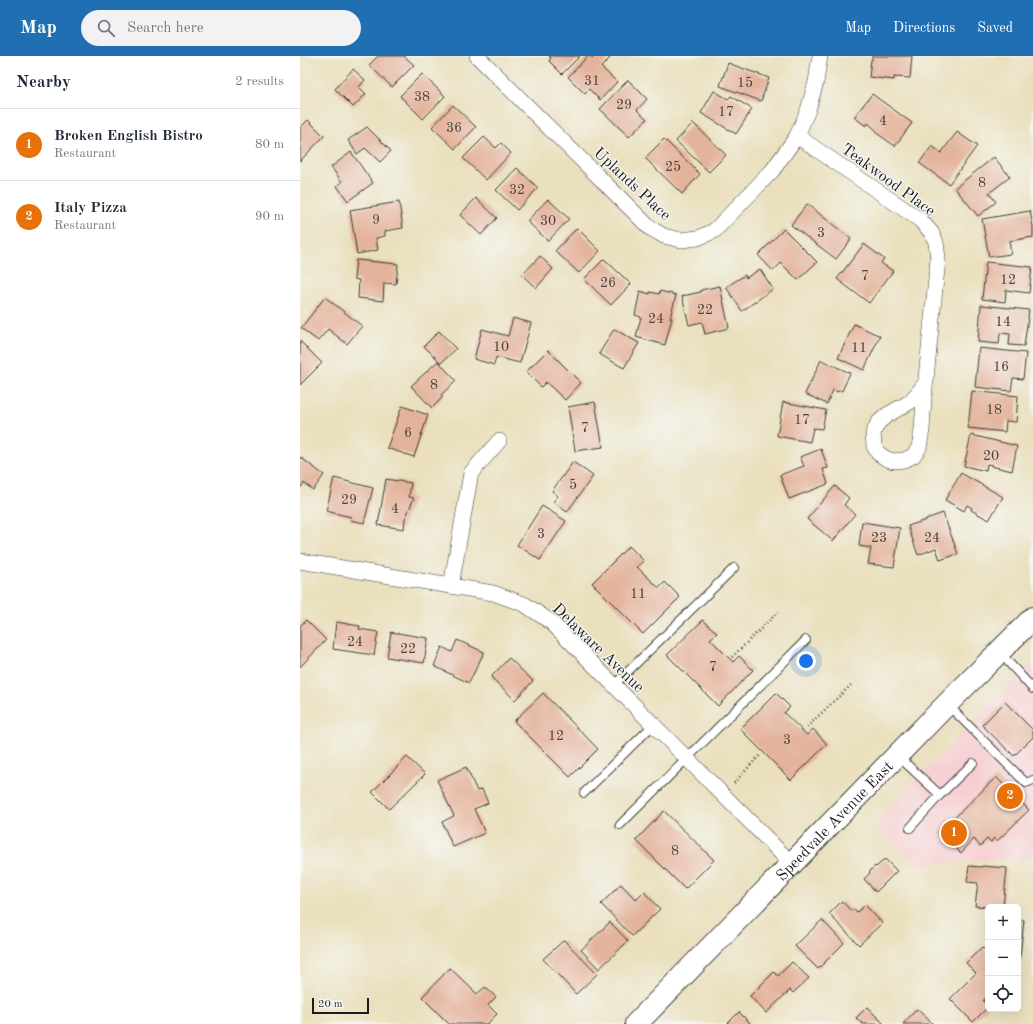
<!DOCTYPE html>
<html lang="en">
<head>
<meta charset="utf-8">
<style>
	body { margin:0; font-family:"Old Standard TT",serif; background:#f2f2f3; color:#1f2937 }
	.controls { position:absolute; right:12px; bottom:12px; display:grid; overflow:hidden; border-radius:6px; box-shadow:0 4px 16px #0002 }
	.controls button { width:36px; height:36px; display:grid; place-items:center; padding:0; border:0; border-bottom:1px solid #e0e1e3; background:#fff; color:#1f2937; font:20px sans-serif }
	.scale { position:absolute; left:12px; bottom:10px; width:57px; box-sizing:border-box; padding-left:4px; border:2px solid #1c1c1c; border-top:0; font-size:11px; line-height:14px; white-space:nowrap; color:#1c1c1c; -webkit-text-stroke:3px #f6f6f2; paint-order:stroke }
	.you { position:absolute; left:506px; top:605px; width:14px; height:14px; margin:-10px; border:3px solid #fff; border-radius:50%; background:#1a73e8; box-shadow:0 0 0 6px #1a73e833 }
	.badge { display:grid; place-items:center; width:26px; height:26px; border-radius:50%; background:#1f6fb2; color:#fff; font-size:13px; font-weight:700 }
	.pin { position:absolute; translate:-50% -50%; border:2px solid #fff; box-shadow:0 1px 4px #0006 }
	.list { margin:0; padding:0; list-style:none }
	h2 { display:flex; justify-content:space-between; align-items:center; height:52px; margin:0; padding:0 16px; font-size:17px }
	h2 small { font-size:13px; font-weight:400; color:#747a83 }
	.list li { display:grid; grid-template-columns:26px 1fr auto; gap:12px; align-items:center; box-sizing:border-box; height:72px; padding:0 16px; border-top:1px solid #e0e1e3 }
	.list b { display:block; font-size:15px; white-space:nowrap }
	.list p { margin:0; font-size:13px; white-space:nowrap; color:#747a83 }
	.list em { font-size:13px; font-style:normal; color:#747a83 }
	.icon { flex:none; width:22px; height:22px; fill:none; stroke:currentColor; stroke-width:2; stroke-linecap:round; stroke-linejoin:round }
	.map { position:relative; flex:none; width:733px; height:968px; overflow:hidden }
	header { display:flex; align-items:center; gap:24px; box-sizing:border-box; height:56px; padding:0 20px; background:#1f6fb2; color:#fff }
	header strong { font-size:19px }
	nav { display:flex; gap:22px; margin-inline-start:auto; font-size:14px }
	.search { width:280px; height:36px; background:#f2f2f3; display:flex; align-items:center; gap:10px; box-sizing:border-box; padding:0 14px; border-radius:22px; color:#747a83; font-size:15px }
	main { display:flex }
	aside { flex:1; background:#fff }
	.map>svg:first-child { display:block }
</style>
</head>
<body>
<header>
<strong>Map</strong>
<div class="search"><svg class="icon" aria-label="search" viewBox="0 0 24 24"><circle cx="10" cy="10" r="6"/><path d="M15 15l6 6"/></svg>Search here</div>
<nav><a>Map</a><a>Directions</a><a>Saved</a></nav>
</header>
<main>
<aside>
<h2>Nearby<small>2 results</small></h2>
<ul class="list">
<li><span class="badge" style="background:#e8710a">1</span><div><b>Broken English Bistro</b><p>Restaurant</p></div><em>80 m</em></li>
<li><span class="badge" style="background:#e8710a">2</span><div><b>Italy Pizza</b><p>Restaurant</p></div><em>90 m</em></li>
</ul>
</aside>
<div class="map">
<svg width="733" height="968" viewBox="0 0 733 968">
	<rect width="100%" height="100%" fill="#f6f6f2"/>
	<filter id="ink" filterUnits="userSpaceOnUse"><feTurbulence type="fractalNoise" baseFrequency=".025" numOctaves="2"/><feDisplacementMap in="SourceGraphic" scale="8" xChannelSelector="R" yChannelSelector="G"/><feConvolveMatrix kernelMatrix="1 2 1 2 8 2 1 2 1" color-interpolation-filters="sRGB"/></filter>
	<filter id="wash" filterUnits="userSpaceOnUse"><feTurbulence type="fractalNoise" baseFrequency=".012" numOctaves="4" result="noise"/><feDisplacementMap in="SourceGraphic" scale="16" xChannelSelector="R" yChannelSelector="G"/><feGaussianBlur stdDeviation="0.9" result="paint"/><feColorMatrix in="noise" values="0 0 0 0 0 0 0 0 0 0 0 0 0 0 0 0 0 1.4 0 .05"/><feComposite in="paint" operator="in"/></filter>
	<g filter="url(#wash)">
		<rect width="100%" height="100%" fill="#eae0be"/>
		<path fill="#f7cfd3" d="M733,606V801L617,809L574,767Z"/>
		<g id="blocks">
			<g fill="#e4b39b">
				<path d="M78,0H104L114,9L92,31L69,9Z"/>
				<path d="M249,0H280L262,18L249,5L251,2Z"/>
				<path d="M288,0H290L293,2L295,0H307L310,2L301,11L317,26L300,44L289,33L285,38L268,21Z"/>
				<path d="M572,0H612L610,22L594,21V24L569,21L571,4H572Z"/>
				<path d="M428,7L469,22L461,45L420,30Z"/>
				<path d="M53,13L65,24L59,31L66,38L53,51L35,33Z"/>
				<path d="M122,18L145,40L123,63L100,40Z"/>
				<path d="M328,24L347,43L337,54L347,63L329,81L300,53Z"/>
				<path d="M414,35L428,43L431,40L452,53L436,78L401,57Z"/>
				<path d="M572,38L612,67L595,90L575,76L576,74L568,67L566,70L554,61Z"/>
				<path d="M153,49L176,71L155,93L132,71Z"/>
				<path d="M8,64L24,80L0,105V72Z"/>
				<path d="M393,67L426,99L409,116L376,85Z"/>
				<path d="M67,71L91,95L80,106L65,92L57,98L48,84Z"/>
				<path d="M657,76L677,90L649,128L619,107L632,90L641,97Z"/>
				<path d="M184,81L196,92L201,87L211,97L186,124L163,102Z"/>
				<path d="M364,83L400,118L382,138L345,102Z"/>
				<path d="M51,96L73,127L48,145L37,130L42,126L31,111Z"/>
				<path d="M694,101L710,121L689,137L696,146L678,160L655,132Z"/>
				<path d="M217,112L238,132L217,154L196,134Z"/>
				<path d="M176,142L197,162L181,179L160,159Z"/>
				<path d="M248,143L269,163L248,185L227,165Z"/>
				<path d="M99,146L103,172L85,175V180L76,182L78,194L57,198L50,154Z"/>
				<path d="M507,148L551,183L536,203L491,169Z"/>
				<path d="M730,155L733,170V181L709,185L711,198L689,201L682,163Z"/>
				<path d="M277,172L300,195L279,217L255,195Z"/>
				<path d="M484,173L517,206L498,224L481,207L473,215L458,199Z"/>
				<path d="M564,188L584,203L581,207L593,215L569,247L537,223Z"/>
				<path d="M240,200L253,213L236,232L222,219Z"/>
				<path d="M304,203L331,228L311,249L284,223Z"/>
				<path d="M56,204L98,208L96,228L84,227L83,245L58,242L59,224L54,223Z"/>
				<path d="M686,206L732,211L729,237L706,234L705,246L682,243Z"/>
				<path d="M460,213L473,233L442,255L426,231L445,219L446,222Z"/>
				<path d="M420,230L429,272L405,278L402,266L389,269L382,240L401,236V234Z"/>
				<path d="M340,235L350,238V236L359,238L360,235L376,239L370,262H372L365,289L336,281L341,261L335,259Z"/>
				<path d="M25,241L62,270L47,288L28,273L18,285L1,272Z"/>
				<path d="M681,249L729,254L724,290L709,289L710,278L700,277L699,288L678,286Z"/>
				<path d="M213,262L231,267L220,307L196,301L194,309L174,303L182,273L208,280Z"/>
				<path d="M554,268L580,280L564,314L538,302Z"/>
				<path d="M314,273L339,287L324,312L299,298Z"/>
				<path d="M139,275L156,293L141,307L124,290Z"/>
				<path d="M0,285L22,307L0,329Z"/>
				<path d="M679,292L726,297L723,323L713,322L711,335L675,331Z"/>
				<path d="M248,294L281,327L265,344L246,326L241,331L226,316Z"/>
				<path d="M521,304L550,317L542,335L539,334L538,336L533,334L527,348L505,338Z"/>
				<path d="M138,305L156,325L141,339L143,341L132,352L111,330Z"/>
				<path d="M672,335L718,340L716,366L706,365L705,376L668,372Z"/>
				<path d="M295,346L303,391L275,395L268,351Z"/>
				<path d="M483,346L526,354L522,373L513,372L510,386L477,380Z"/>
				<path d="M102,350L128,359L114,401L87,392Z"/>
				<path d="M671,379L717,390L712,415L691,410L692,409L687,408L686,415L664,410Z"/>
				<path d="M521,393L528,412L523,413L528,428L489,443L480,419L504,410L500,401Z"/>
				<path d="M0,401L24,419L13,434L4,427L0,432Z"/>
				<path d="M273,406L293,420L267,456L253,446L258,440L252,435Z"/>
				<path d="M661,417L703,441L689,464L671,454L672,452L667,449L664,455L645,444Z"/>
				<path d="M34,422L73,432L64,467L50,464L51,461L26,455Z"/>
				<path d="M86,423L111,427L109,441L114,442L105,463L104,473L78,469Z"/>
				<path d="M535,430L549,442L544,449L555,458L533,485L507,463Z"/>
				<path d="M242,450L266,465L240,504L217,489Z"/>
				<path d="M643,457L658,498L640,504L636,492L618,499L608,470L626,464V463Z"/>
				<path d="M562,466L600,472L594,511L568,508L571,492L559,490Z"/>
				<path d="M329,490L344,505L337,511L359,532L365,526L380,541L343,578L292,527Z"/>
				<path d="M6,564L26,584L0,611V570Z"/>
				<path d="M403,564L417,577L410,583L433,606L439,600L453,614L418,650L367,599Z"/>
				<path d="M36,566L60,570L59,573L78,576L74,599L33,593Z"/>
				<path d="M91,576L128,582L124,607L87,601Z"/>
				<path d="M157,584L184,596L169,627L134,610L142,591L152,596Z"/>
				<path d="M209,602L233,625L215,644L191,621Z"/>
				<path d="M243,637L298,693L270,721L214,665Z"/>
				<path d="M476,637L490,651L484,657L507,679L513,673L527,688L491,724L440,673Z"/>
				<path d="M705,646L733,674V681L714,700L682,669Z"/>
				<path d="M107,701L125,718L89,753L72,736Z"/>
				<path d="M166,711L177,735L182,733L188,747L174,753L185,777L153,791L142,766L154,760L137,724Z"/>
				<path d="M696,721L729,754L697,785L694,782L691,786L687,783L680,790L674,783L661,797L640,776Z"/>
				<path d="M364,755L414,804L385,833L336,784Z"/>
				<path d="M585,803L597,815L576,836L564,823L570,817L569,816L575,810L576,811Z"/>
				<path d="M669,810L682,811V810L707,812L703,851H688L675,850L678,827L667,826Z"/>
				<path d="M321,828L336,844L344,836L360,853L332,880L301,848Z"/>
				<path d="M542,845L551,855L554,853L557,856L565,849L582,867L559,889L529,858Z"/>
				<path d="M718,863L724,864L720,901H718Z"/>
				<path d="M522,864L544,887L518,913L495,890Z"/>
				<path d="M310,866L328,885L299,913L281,894Z"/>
				<path d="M264,884L297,918L276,938L243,903Z"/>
				<path d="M682,891L688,897V929L686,930L688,932V939L683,945L688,951L673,966L650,943L676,917L666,907Z"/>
				<path d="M492,906L509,922L493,937L490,934L466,957L450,940L474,916L478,920Z"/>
				<path d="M150,912L177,938L185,931L196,941L188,949L197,958L187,968H149L122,941Z"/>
				<path d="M567,951L584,968H563L556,962Z"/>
				<path d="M617,953L633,968H603Z"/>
				<path d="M439,956L451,968H427Z"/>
			</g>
		</g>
	</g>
	<g filter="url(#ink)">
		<use href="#blocks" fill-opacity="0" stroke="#3b3934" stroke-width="1"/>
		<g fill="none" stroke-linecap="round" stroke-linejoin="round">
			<g stroke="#3b3934" stroke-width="10">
				<g id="service">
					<path d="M700,597L733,633"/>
					<path d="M314,629L434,512"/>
					<path d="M647,648L726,727L733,724"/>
					<path d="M598,700L640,739L673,707"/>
					<path d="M284,737L353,669"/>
					<path d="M320,769L506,584"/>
					<path d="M610,772L640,739"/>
				</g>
			</g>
			<g stroke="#3b3934" stroke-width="16">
				<g id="minor">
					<path d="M177,0L350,172L364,180L381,184L398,182L414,175L472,115L497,80L508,54L516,26L520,0"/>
					<path d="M497,80L620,164L631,176L636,186L638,203L624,342L622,374L619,392L613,400L604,404L593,405L585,402L578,397L574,390L573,377L578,367L587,359L610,346L625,328"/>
					<path d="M0,505L193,537L224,548L251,566L492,808"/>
					<path d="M151,530L171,417L199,385"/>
				</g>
			</g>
			<g stroke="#3b3934" stroke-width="24">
				<g id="secondary">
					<path id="s1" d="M336,968L647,648L733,562"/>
				</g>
			</g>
			<g stroke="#3b3934" stroke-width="2.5" stroke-dasharray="1 3" stroke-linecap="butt">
				<path d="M432,601L478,556"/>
				<path d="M507,671L551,629"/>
				<path d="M434,727L460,699"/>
			</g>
			<use href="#service" stroke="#fff" stroke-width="8"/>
			<use href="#minor" stroke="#fff" stroke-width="15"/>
			<use href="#secondary" stroke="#fff" stroke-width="22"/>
		</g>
	</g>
	<g text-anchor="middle" stroke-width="3" stroke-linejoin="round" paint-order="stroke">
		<g font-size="14" fill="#4e423c">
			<text x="292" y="29">31</text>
			<text x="445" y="31">15</text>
			<text x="122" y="45">38</text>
			<text x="324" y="53">29</text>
			<text x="426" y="60">17</text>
			<text x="583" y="69">4</text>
			<text x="154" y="76">36</text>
			<text x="373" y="115">25</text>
			<text x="682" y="131">8</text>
			<text x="217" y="138">32</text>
			<text x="76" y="168">9</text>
			<text x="248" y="169">30</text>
			<text x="521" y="181">3</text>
			<text x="565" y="224">7</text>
			<text x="708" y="228">12</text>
			<text x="308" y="231">26</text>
			<text x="405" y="258">22</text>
			<text x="356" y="267">24</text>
			<text x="703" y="270">14</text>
			<text x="201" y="295">10</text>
			<text x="559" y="296">11</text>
			<text x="701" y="315">16</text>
			<text x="134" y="333">8</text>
			<text x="694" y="358">18</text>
			<text x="502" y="368">17</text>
			<text x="285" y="376">7</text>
			<text x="108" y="381">6</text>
			<text x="691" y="404">20</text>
			<text x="273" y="433">5</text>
			<text x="49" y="448">29</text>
			<text x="95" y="457">4</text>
			<text x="241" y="482">3</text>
			<text x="579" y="486">23</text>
			<text x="632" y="486">24</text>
			<text x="338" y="542">11</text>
			<text x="55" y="590">24</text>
			<text x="108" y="597">22</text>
			<text x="413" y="615">7</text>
			<text x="256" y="684">12</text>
			<text x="487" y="688">3</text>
			<text x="375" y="799">8</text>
		</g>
		<g font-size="16" fill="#1c1c1c" stroke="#f6f6f2">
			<text transform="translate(589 123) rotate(36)" y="6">Teakwood Place</text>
			<text transform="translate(333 127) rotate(43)" y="6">Uplands Place</text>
			<text transform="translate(299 591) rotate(44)" y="6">Delaware Avenue</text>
			<text dy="6" stroke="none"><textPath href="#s1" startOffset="284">Speedvale Avenue East</textPath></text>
		</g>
	</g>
</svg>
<div class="controls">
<button>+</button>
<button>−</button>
<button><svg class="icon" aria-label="locate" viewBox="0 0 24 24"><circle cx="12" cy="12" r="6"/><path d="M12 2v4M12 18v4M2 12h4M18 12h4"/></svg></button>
</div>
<div class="scale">20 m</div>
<div class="you"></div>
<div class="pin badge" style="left:654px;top:777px;background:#e8710a">1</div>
<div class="pin badge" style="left:710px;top:740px;background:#e8710a">2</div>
</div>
</main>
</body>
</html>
